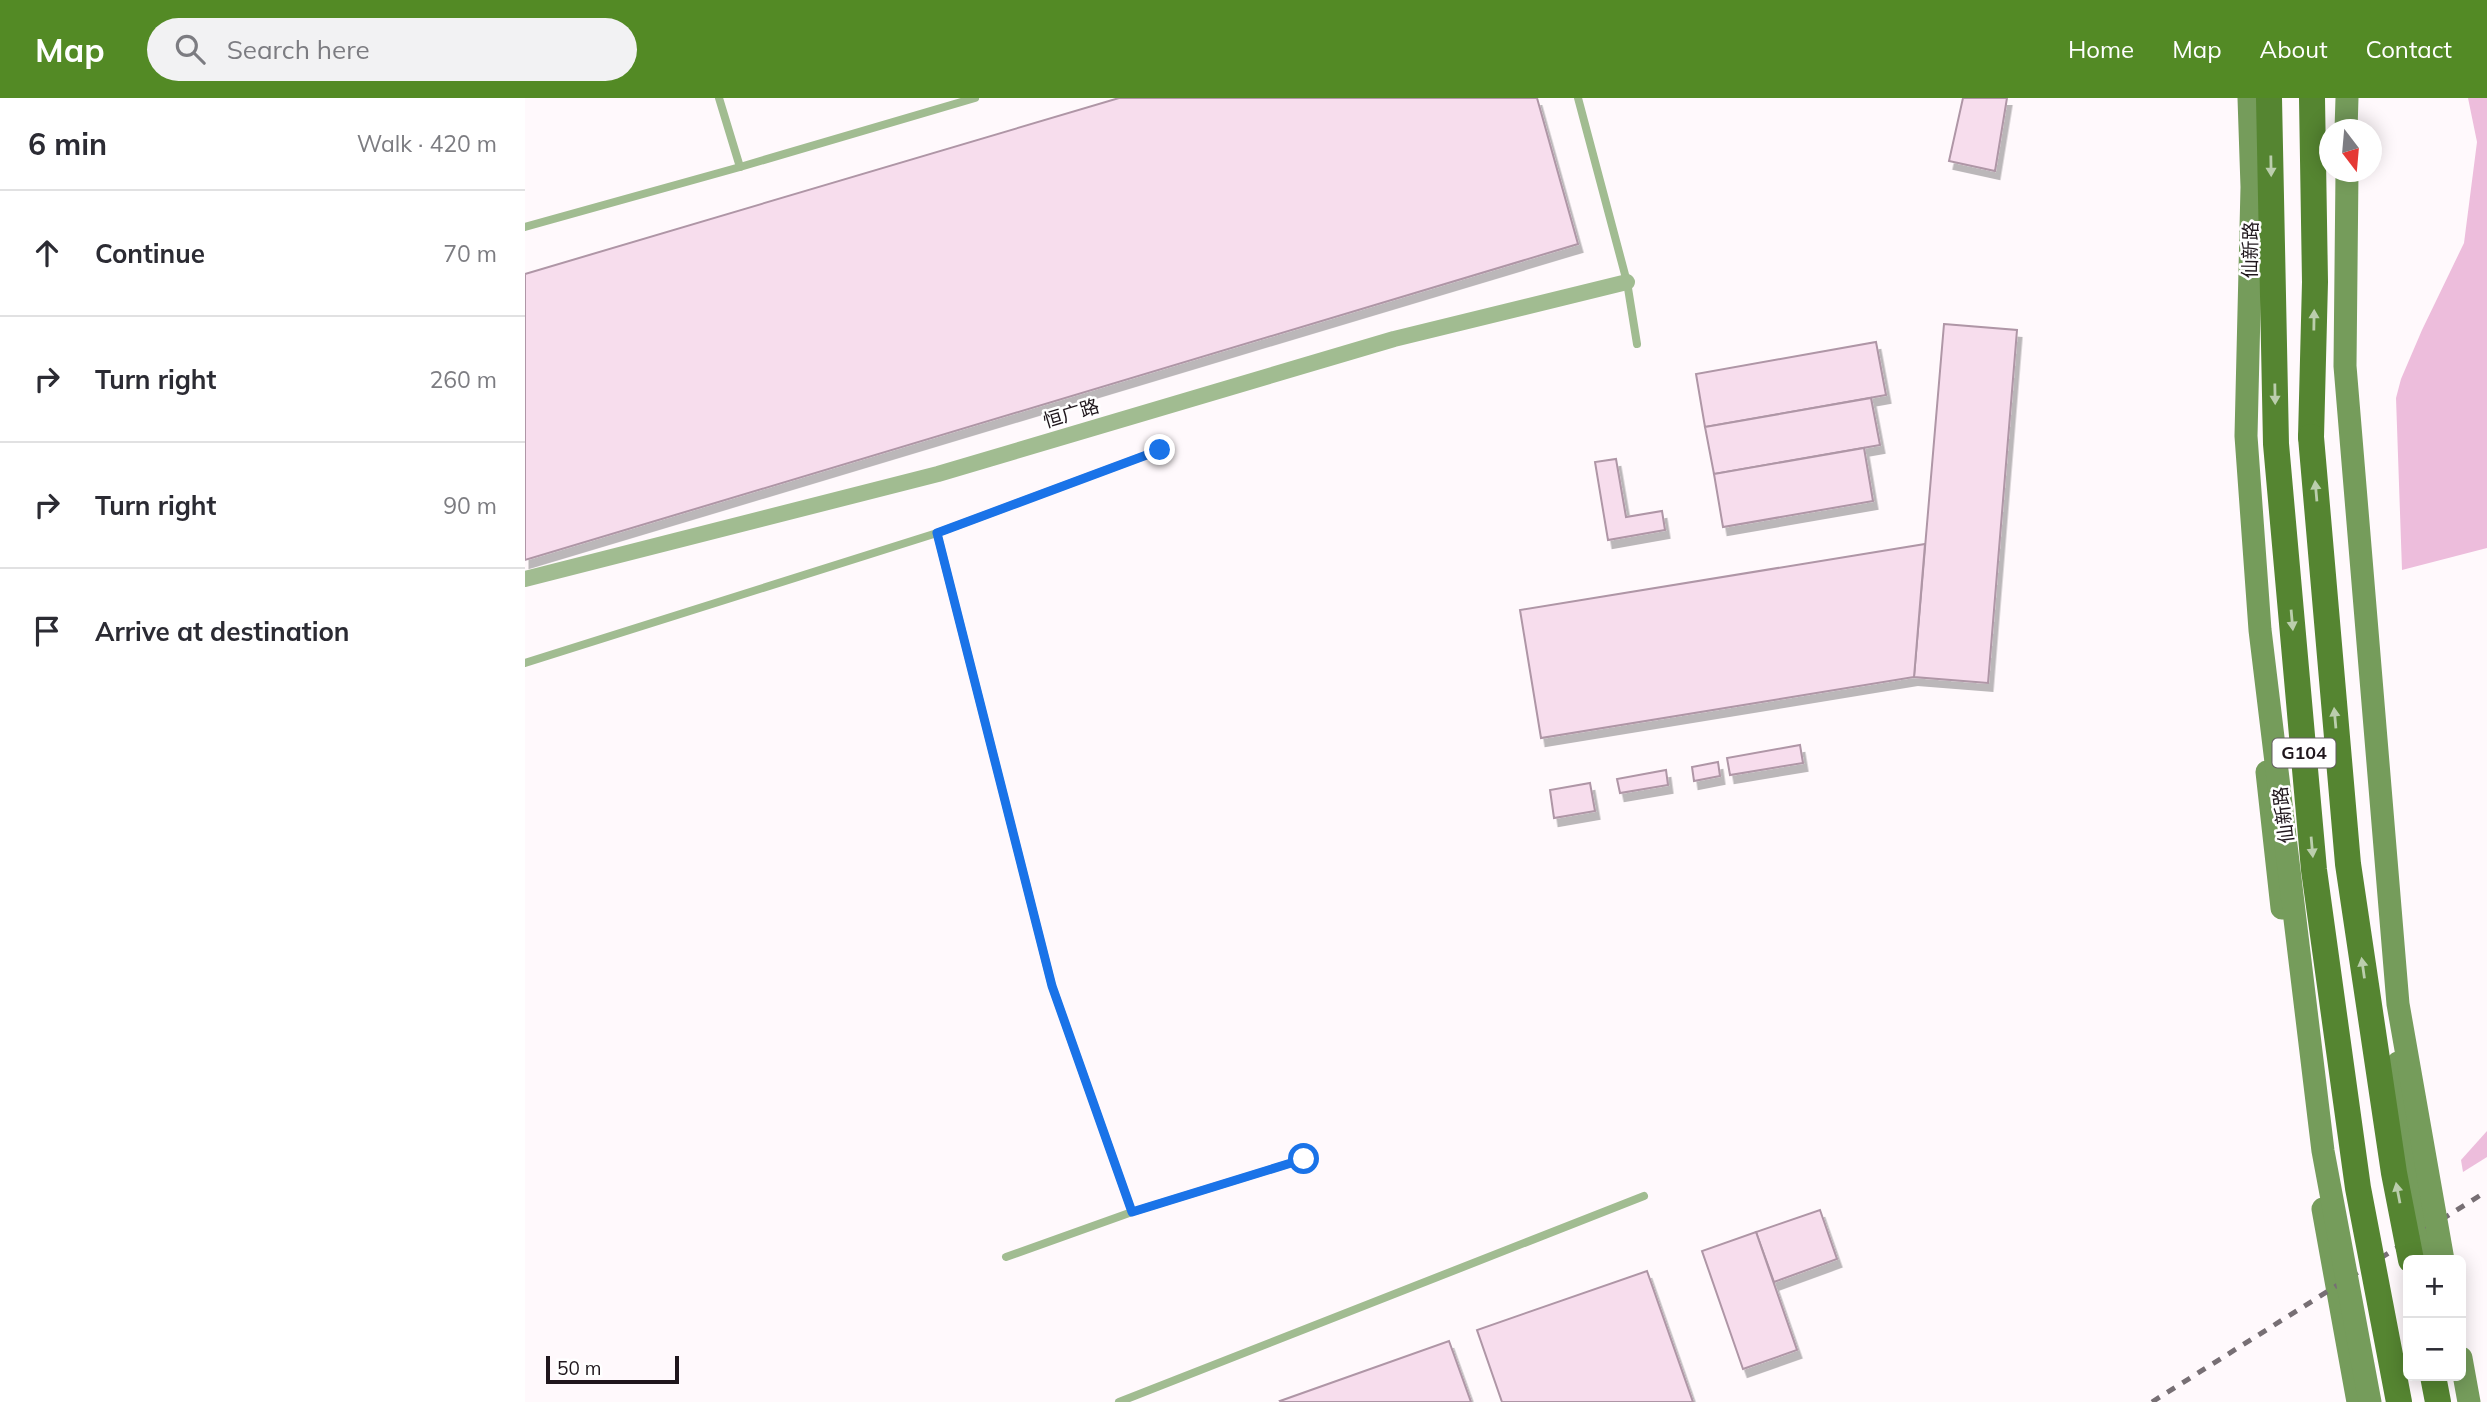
<!DOCTYPE html>
<html lang="en">
<head>
<meta charset="utf-8">
<style>
	body { margin:0; font-family:Mulish,"Noto Sans SC",sans-serif; background:#f2f2f3; color:#2b2b33 }
	.controls { position:absolute; right:21px; bottom:21px; display:grid; overflow:hidden; border-radius:10px; box-shadow:0 4px 18px #0003 }
	.controls button { width:63px; height:63px; display:grid; place-items:center; padding:0; border:0; border-bottom:2px solid #e1e1e2; background:#fff; color:#2b2b33; font:35px sans-serif }
	.compass { position:absolute; left:1794px; top:21px; width:63px; height:63px; border-radius:50%; background:#fff; box-shadow:0 4px 18px #0003; rotate:164deg }
	.scale { position:absolute; left:21px; bottom:18px; width:133px; box-sizing:border-box; padding-left:7px; border:4px solid #1f161c; border-top:0; font-size:19px; line-height:24px; white-space:nowrap; color:#1f161c; -webkit-text-stroke:5px #fff; paint-order:stroke }
	.stop { position:absolute; width:21px; height:21px; margin:-16px; border:5px solid #1a73e8; border-radius:50%; background:#fff }
	.stop.end { background:#1a73e8; border-color:#fff; box-shadow:0 2px 7px #0008 }
	.list { margin:0; padding:0; list-style:none }
	h2 { display:flex; justify-content:space-between; align-items:center; height:91px; margin:0; padding:0 28px; font-size:30px }
	h2 small { font-size:23px; font-weight:400; color:#7c7c81 }
	.list li { display:grid; grid-template-columns:46px 1fr auto; gap:21px; align-items:center; box-sizing:border-box; height:126px; padding:0 28px; border-top:2px solid #e1e1e2 }
	.list b { display:block; font-size:26px; white-space:nowrap }
	.list em { font-size:23px; font-style:normal; color:#7c7c81 }
	.icon { flex:none; width:38px; height:38px; fill:none; stroke:currentColor; stroke-width:2; stroke-linecap:round; stroke-linejoin:round }
	.map { position:relative; flex:none; width:1962px; height:1304px; overflow:hidden }
	header { display:flex; align-items:center; gap:42px; box-sizing:border-box; height:98px; padding:0 35px; background:#538a25; color:#fff }
	header strong { font-size:33px }
	nav { display:flex; gap:38px; margin-inline-start:auto; font-size:24px }
	.search { width:490px; height:63px; background:#f2f2f3; display:flex; align-items:center; gap:18px; box-sizing:border-box; padding:0 24px; border-radius:38px; color:#7c7c81; font-size:26px }
	main { display:flex }
	aside { flex:1; background:#fff }
	.map>svg:first-child { display:block }
</style>
</head>
<body>
<header>
<strong>Map</strong>
<div class="search"><svg class="icon" aria-label="search" viewBox="0 0 24 24"><circle cx="10" cy="10" r="6"/><path d="M15 15l6 6"/></svg>Search here</div>
<nav><a>Home</a><a>Map</a><a>About</a><a>Contact</a></nav>
</header>
<main>
<aside>
<h2>6 min<small>Walk · 420 m</small></h2>
<ul class="list">
<li><svg class="icon" aria-label="ahead" viewBox="0 0 24 24"><path d="M12 20V5M6 11l6-6 6 6"/></svg><div><b>Continue</b></div><em>70 m</em></li>
<li><svg class="icon" aria-label="right" viewBox="0 0 24 24"><path d="M7 20v-9h11M14 6l5 5-5 5"/></svg><div><b>Turn right</b></div><em>260 m</em></li>
<li><svg class="icon" aria-label="right" viewBox="0 0 24 24"><path d="M7 20v-9h11M14 6l5 5-5 5"/></svg><div><b>Turn right</b></div><em>90 m</em></li>
<li><svg class="icon" aria-label="arrive" viewBox="0 0 24 24"><path d="M6 21V4h12l-3 4 3 4H6"/></svg><div><b>Arrive at destination</b></div></li>
</ul>
</aside>
<div class="map">
<svg width="1962" height="1304" viewBox="0 0 1962 1304">
	<defs>
		<filter id="shadow"><feDropShadow dx="4.5" dy="8" stdDeviation="0" flood-color="#0004"/></filter>
	</defs>
	<rect width="100%" height="100%" fill="#fff9fc"/>
	<g fill="#edbddc">
		<path d="M1943,0H1962V450L1877,472L1871,300L1876,281L1897,232L1939,145L1952,44Z"/>
		<path d="M1962,1033V1059L1938,1074L1936,1062Z"/>
	</g>
	<g fill="#f7dded" stroke="#af96a6" stroke-width="2" filter="url(#shadow)">
		<path d="M594,0H1012L1053,146L0,462V176Z"/>
		<path d="M1438,0H1482L1470,73L1424,63Z"/>
		<path d="M1419,226L1492,232L1463,585L1389,579Z"/>
		<path d="M1351,244L1361,297L1180,329L1171,276Z"/>
		<path d="M1346,300L1355,347L1189,376L1180,329Z"/>
		<path d="M1339,350L1348,403L1198,429L1189,376Z"/>
		<path d="M1091,361L1101,419L1137,413L1140,432L1083,442L1070,364Z"/>
		<path d="M1400,446L1389,579L1016,640L995,512Z"/>
		<path d="M1275,647L1278,665L1205,677L1202,660Z"/>
		<path d="M1193,664L1195,678L1169,683L1167,669Z"/>
		<path d="M1141,672L1143,687L1095,695L1092,681Z"/>
		<path d="M1065,685L1070,713L1029,720L1025,692Z"/>
		<path d="M1295,1112L1312,1161L1249,1184L1231,1134Z"/>
		<path d="M1231,1134L1272,1252L1218,1271L1177,1153Z"/>
		<path d="M1122,1173L1168,1304H977L952,1232Z"/>
		<path d="M924,1243L946,1304H756L755,1303Z"/>
	</g>
	<g fill="none" stroke-linecap="round" stroke-linejoin="round">
		<g stroke="#a1bc91" stroke-width="8">
			<path d="M194,0L215,69"/>
			<path d="M1053,0L1102,184L1112,246"/>
			<path d="M0,129L215,69L450,0"/>
			<path d="M412,435L527,888L607,1114"/>
			<path d="M0,565L412,435L635,352"/>
			<path d="M481,1159L607,1114L779,1061"/>
			<path d="M594,1304L1119,1098"/>
		</g>
		<path stroke="#a1bc91" stroke-width="16" d="M0,481L413,376L869,241L1102,184"/>
		<g stroke="#759c5b" stroke-width="23">
			<path d="M1821,32L1822,0"/>
			<path d="M1742,674L1757,810"/>
			<path d="M1873,965L1904,1149"/>
			<path d="M1798,1111L1833,1304"/>
			<path d="M1936,1260L1944,1304"/>
		</g>
		<g stroke="#558531" stroke-width="26">
			<path d="M1786,339L1790,184L1787,0"/>
			<path d="M1908,1278L1913,1304"/>
		</g>
		<path stroke="#776f74" stroke-width="5" stroke-dasharray="9 9" stroke-linecap="butt" d="M1627,1304L1962,1093"/>
		<g stroke="#759c5b" stroke-width="23">
			<path d="M1724,0L1727,89L1721,338L1735,532L1798,1053L1845,1304"/>
			<path d="M1822,74L1820,268L1873,906L1918,1162"/>
		</g>
		<g stroke="#558531" stroke-width="26">
			<path d="M1744,0L1751,346L1789,772L1833,1090L1874,1304"/>
			<path d="M1786,339L1823,766L1869,1075L1886,1162"/>
		</g>
	</g>
	<defs><path id="oneway-solid" d="M-6-.8H1V-3.2L6.5 0L1 3.2V.8H-6Z" transform="scale(1.75)"/></defs>
	<g fill="#bbcead">
		<use href="#oneway-solid" transform="translate(1746 68) rotate(89)"/>
		<use href="#oneway-solid" transform="translate(1789 222) rotate(-89)"/>
		<use href="#oneway-solid" transform="translate(1750 296) rotate(89)"/>
		<use href="#oneway-solid" transform="translate(1791 393) rotate(-95)"/>
		<use href="#oneway-solid" transform="translate(1767 522) rotate(85)"/>
		<use href="#oneway-solid" transform="translate(1810 620) rotate(-95)"/>
		<use href="#oneway-solid" transform="translate(1787 749) rotate(85)"/>
		<use href="#oneway-solid" transform="translate(1838 870) rotate(-98)"/>
		<use href="#oneway-solid" transform="translate(1873 1095) rotate(-101)"/>
	</g>
	<g fill="none" stroke-linecap="round" stroke-linejoin="round">
		<path stroke="#1a73e8" stroke-width="9" d="M635,352L412,435L527,888L607,1114L779,1061"/>
	</g>
	<g text-anchor="middle" stroke-width="5" stroke-linejoin="round" paint-order="stroke">
		<rect fill="#fff" stroke="#625c60" stroke-width="2" x="1747.5" y="640.5" width="63" height="29" rx="5"/>
		<g font-size="18" font-weight="bold" fill="#1f161c">
			<text x="1779" y="661">G104</text>
		</g>
		<g font-size="19" fill="#1f161c" stroke="#fff">
			<text transform="translate(1725 152) rotate(-89)" y="7">仙新路</text>
			<text transform="translate(546 315) rotate(-17)" y="7">恒广路</text>
			<text transform="translate(1758 717) rotate(-97)" y="7">仙新路</text>
		</g>
	</g>
</svg>
<div class="controls">
<button>+</button>
<button>−</button>
</div>
<svg class="compass" viewBox="-18 -18 36 36"><path d="M0-13l5 13h-10z" fill="#e53935"/><path d="M0 13l5-13h-10z" fill="#7c7c81"/></svg>
<div class="scale">50 m</div>
<div class="stop" style="left:779px;top:1061px"></div>
<div class="stop end" style="left:635px;top:352px"></div>
</div>
</main>
</body>
</html>
